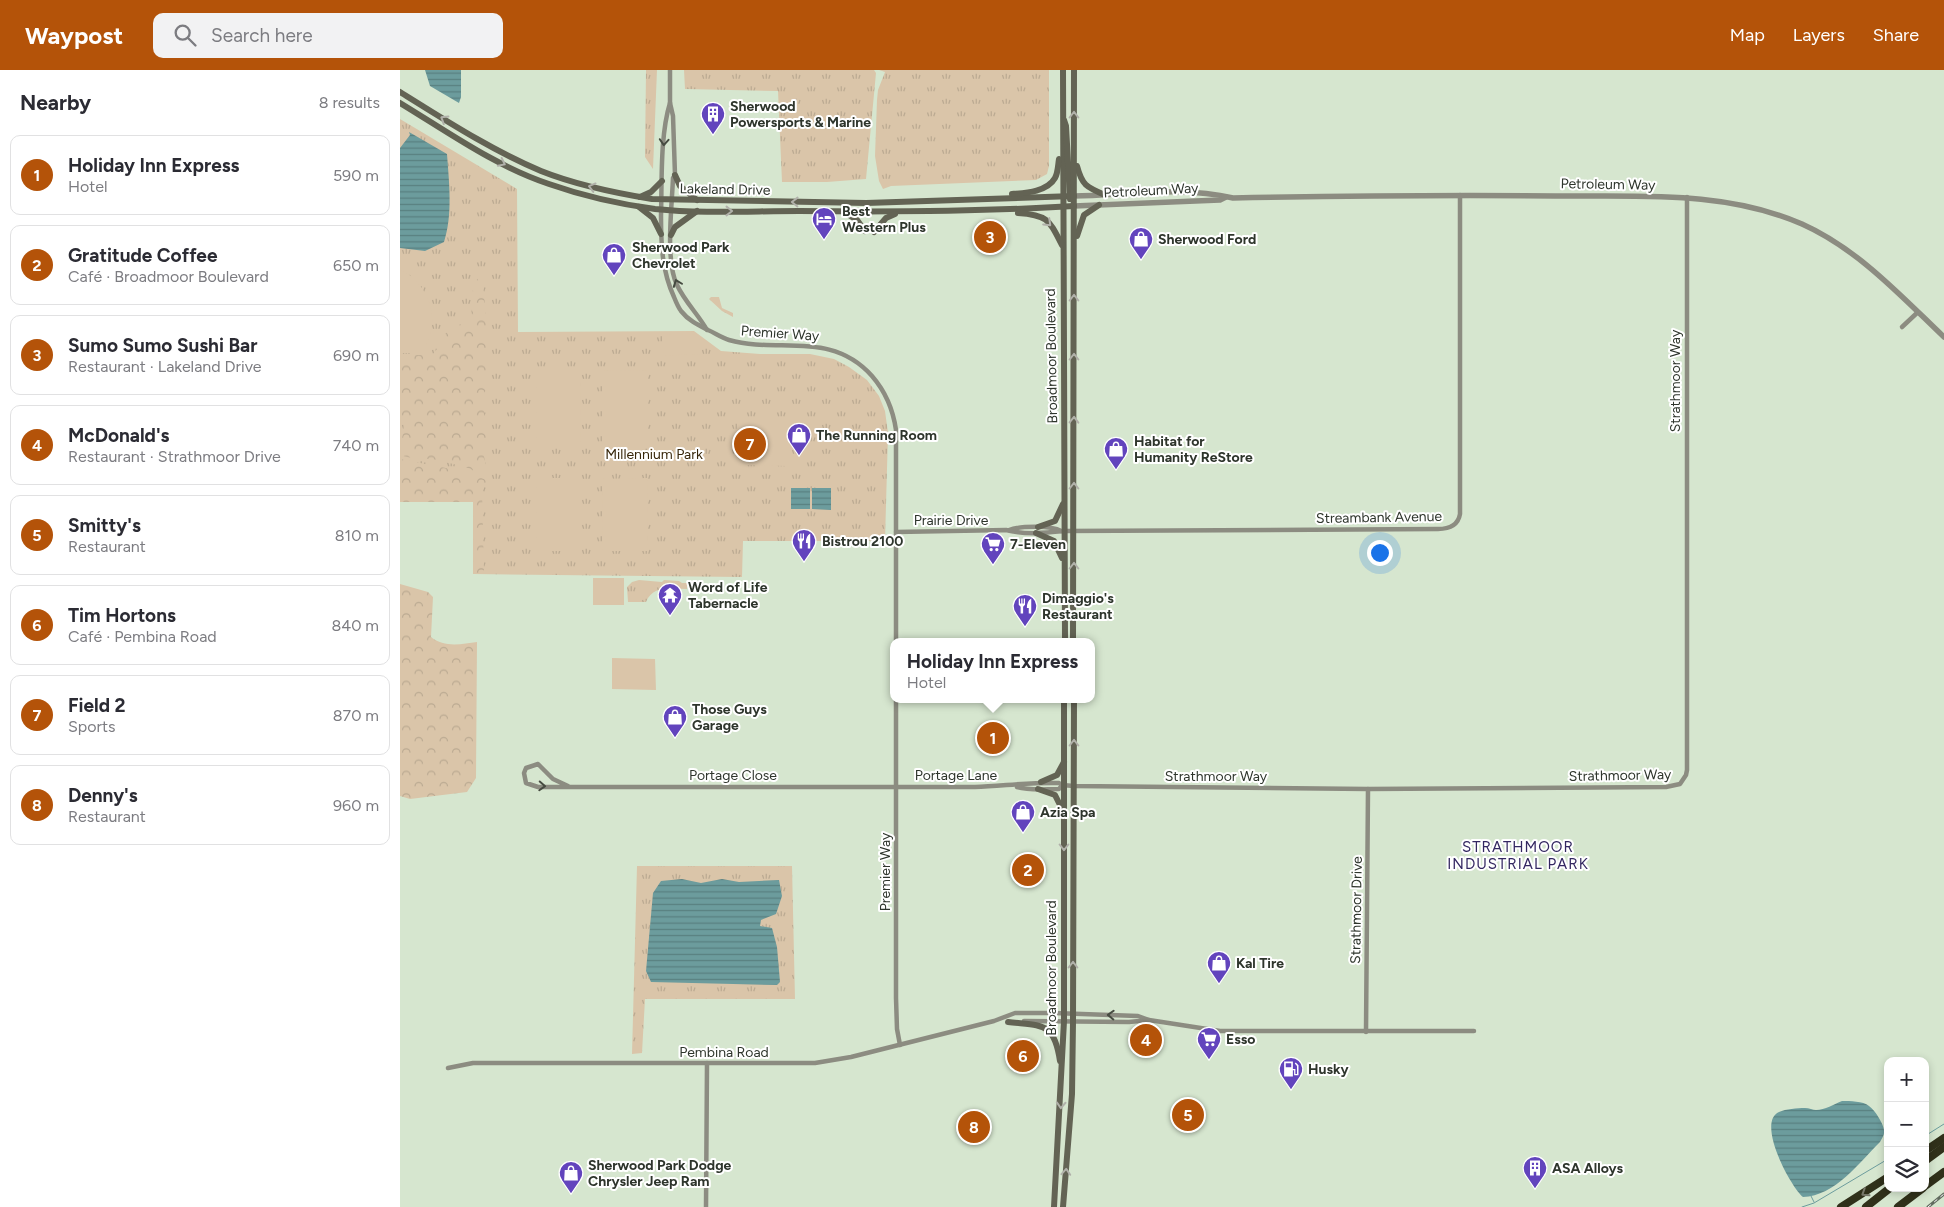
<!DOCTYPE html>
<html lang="en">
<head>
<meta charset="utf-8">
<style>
	body { margin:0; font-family:Figtree,sans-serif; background:#f2f2f3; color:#2b2b33 }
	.controls { position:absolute; right:15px; bottom:15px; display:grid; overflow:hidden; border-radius:10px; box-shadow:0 2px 8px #0003 }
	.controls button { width:45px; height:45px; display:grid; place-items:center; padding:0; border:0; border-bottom:1px solid #e1e1e2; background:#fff; color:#2b2b33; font:25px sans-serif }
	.you { position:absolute; left:979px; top:482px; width:18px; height:18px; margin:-12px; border:4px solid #fff; border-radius:50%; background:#1a73e8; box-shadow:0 0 0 8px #1a73e833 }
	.badge { display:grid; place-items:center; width:32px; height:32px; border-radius:50%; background:#b45309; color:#fff; font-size:16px; font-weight:700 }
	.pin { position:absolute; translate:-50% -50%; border:2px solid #fff; box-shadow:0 1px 5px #0006 }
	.popup { position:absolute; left:490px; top:568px; width:205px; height:65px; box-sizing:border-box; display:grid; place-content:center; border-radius:10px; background:#fff; filter:drop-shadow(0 1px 4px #0005); font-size:16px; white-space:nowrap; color:#7c7c81 }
	.popup b { font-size:19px; color:#2b2b33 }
	.popup::after { content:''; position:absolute; left:50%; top:100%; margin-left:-10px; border:10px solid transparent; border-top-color:#fff }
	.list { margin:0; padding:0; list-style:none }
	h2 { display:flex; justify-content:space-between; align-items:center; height:65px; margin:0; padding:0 20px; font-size:21px }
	h2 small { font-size:16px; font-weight:400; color:#7c7c81 }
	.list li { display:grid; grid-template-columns:32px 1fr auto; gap:15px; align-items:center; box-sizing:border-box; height:80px; margin:0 10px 10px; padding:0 10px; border:1px solid #e1e1e2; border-radius:10px }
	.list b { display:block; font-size:19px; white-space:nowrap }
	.list p { margin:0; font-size:16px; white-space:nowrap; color:#7c7c81 }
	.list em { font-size:16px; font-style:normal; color:#7c7c81 }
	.icon { flex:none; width:28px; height:28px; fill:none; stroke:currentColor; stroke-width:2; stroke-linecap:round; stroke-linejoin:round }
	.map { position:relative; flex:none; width:1544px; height:1137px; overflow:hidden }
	header { display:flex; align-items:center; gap:30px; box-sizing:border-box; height:70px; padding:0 25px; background:#b45309; color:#fff }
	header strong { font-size:24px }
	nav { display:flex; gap:28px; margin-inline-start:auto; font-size:18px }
	.search { width:350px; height:45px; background:#f2f2f3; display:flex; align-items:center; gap:12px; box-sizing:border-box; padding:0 18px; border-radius:10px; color:#7c7c81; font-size:19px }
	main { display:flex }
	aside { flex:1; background:#fff }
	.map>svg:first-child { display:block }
</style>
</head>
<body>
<header>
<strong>Waypost</strong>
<div class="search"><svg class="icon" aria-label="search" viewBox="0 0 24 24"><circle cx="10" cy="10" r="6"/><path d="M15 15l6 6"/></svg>Search here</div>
<nav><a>Map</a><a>Layers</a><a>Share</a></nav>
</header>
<main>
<aside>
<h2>Nearby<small>8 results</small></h2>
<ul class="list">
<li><span class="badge">1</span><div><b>Holiday Inn Express</b><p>Hotel</p></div><em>590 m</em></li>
<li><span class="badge">2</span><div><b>Gratitude Coffee</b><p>Café · Broadmoor Boulevard</p></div><em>650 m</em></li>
<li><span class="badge">3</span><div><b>Sumo Sumo Sushi Bar</b><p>Restaurant · Lakeland Drive</p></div><em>690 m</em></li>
<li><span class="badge">4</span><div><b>McDonald's</b><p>Restaurant · Strathmoor Drive</p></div><em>740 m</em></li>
<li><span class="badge">5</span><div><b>Smitty's</b><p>Restaurant</p></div><em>810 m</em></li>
<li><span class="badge">6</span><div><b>Tim Hortons</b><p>Café · Pembina Road</p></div><em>840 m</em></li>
<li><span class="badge">7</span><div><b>Field 2</b><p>Sports</p></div><em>870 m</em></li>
<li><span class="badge">8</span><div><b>Denny's</b><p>Restaurant</p></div><em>960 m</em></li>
</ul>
</aside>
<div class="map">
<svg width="1544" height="1137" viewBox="0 0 1544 1137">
	<defs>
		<pattern id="grass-tufts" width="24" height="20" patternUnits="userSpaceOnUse" patternTransform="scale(1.25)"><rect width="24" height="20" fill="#dac5a9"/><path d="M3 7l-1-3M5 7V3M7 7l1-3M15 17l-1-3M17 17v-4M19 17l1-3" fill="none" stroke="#bbaa92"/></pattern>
		<pattern id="forest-crowns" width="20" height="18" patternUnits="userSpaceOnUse" patternTransform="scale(1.25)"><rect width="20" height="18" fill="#dac5a9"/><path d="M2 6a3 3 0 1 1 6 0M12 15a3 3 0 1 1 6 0" fill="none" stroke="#bbaa92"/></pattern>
		<pattern id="water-rules" width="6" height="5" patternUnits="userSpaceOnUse" patternTransform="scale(1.25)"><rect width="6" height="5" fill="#6c9c9d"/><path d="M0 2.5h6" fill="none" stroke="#598080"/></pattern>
	</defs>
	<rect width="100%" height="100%" fill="#d6e6cf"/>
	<g fill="url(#grass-tufts)">
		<path d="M246,0H257L253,99L245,87Z"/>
		<path d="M284,0H474L476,3L466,109L427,112H382L378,21L285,19Z"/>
		<path d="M479,0H649V96L647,104L636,110L491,116L483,119L479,111L475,86L477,30L478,20L485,2Z"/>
		<path d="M0,49L117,119L118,262L294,261L321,281L360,284H410L434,289L449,297L467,310L479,326L485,341L488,363L485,471H343L342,507L73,504L77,432H0Z"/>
		<path d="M311,227H319L322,238L333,243V247L322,241L309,229Z"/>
		<path d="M239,510L262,512L264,510L279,511L282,513H287V519C271,519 253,515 246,532H228L227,517L232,512Z"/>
		<path d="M237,796H392L395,929H245L242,983L232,984Z"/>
	</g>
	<g fill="url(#forest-crowns)">
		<path d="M74,205L83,216L84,224L88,272V317L84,323V342L89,364L84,386L87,405C78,405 73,399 65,397C56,395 39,390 31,389C20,388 11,389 0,385L4,354L0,339V285H32L43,272V266C51,257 62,255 71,247Z"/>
		<path d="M0,389L61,401L87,410L82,420L84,504H73V432H0Z"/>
		<path d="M0,514L28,522L33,527L31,567C44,578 62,574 77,572L76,708L67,722L10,729L0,726Z"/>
	</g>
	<g fill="#dac5a9">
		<path d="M0,199C24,211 38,239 30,265C28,272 24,278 22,283H0Z"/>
		<path d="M267,264L297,265L300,270V285L279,284L278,286L265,285L263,282V268Z"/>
		<path d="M247,300V373H203V301Z"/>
		<path d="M137,301H181L180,374H137Z"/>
		<path d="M338,352H387V396L338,395Z"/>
		<rect x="137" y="408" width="43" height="73"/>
		<path d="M247,408L248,481H203L202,409Z"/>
		<rect x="193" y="508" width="31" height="27"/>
		<path d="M212,588L255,589L256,620L212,619Z"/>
	</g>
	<g fill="url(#water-rules)">
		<path d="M25,0H61V27L59,33L30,16Z"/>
		<path d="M9,62L47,84C49,112 53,145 44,172L25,181L0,178V78L10,65Z"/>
		<rect x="391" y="418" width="19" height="21"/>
		<path d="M412,418H431V440L412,439Z"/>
		<path d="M282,809L301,813L322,809L339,812L379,810L382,826L376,844L361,850L360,856L372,858L377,877L380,912L377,915L251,912L246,901L253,823L261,811Z"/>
		<path d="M1442,1031C1450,1031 1463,1031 1469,1036C1475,1040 1483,1053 1484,1060C1485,1064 1482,1068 1480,1072C1459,1093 1435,1126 1403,1127C1390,1116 1356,1052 1379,1042C1386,1039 1397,1038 1405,1038C1409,1038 1413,1040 1416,1040C1425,1040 1434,1034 1442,1031Z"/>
	</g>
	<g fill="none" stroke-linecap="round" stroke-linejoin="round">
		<g stroke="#6c9c9d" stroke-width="1">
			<path d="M1484,1064L1488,1065"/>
			<path d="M1525,1066L1544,1054"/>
			<path d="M1411,1126L1414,1132"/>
			<path d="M1402,1137L1414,1133L1488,1089"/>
		</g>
		<g stroke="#8c8c81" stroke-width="4.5">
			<path d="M270,0V33L273,46L275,105L273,108C272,136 265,191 277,215C285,232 298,244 307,260"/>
			<path d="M270,33C260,65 262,112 261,146C261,175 262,201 274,227C276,232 278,237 281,241C289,251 298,255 308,260C315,263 322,268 329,270C379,284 431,260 472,306C485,321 493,339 496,360V572"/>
			<path d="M1502,257L1518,242"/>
			<path d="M609,460C620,456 651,455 661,461"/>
			<path d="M496,462L606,460C626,465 645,463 665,461L1038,459C1049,459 1058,456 1060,444V125"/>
			<path d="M496,629V928L497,959L500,975"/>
			<path d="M168,716L153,709L138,694L126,698L124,703L126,713L138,717H575C603,716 631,712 659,713L662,715L674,716L968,719L1266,717L1280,714L1286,705L1287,700V127"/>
			<path d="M617,717C631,721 645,719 659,719L662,715"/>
			<path d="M624,951L729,952L749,950L820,961H1074"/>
			<path d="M966,962L968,719"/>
			<path d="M48,998L73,993H415L451,987L594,951L615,943H654L738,946L749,950"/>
			<path d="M306,1137L307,993"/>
		</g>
		<g stroke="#8c8c81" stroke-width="5.5">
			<path d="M674,126C727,125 781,116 833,128C940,126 1048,125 1155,126C1239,127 1324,120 1402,154C1458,179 1501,226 1544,267"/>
			<path d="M674,136L820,130L826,127"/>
		</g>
		<g stroke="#636354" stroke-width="6">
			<path d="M663,0L665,572"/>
			<path d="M0,22C45,50 91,80 141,101C176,115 215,123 252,129L466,133L674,126"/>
			<path d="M0,33C48,62 95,96 149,114C183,126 219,134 255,139C302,144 351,141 399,141C491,142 582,142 674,136"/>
			<path d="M664,50L666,56L670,129"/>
			<path d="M677,96C682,115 686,117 705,125"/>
			<path d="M275,105L280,116L297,130"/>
			<path d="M612,124C625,123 647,122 655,108C658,103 658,95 659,89"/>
			<path d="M240,127L251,122L262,111"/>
			<path d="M239,137L253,148L261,164"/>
			<path d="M444,142L457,150L465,161"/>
			<path d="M618,143C648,145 649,150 662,175"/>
			<path d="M474,162L486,148L495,144"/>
			<path d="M271,165L275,157L297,141"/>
			<path d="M677,166L684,145L699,135"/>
			<path d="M638,457L655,451L663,434"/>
			<path d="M636,463L654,471L662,488"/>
			<path d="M673,572L674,0"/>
			<path d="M641,712L657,705L664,692"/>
			<path d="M638,719L655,725L663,741"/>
			<path d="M608,952C642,956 654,951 660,991"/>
			<path d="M654,1137L664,951V629"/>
			<path d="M663,1137L672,1024L673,952L674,629"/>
		</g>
		<g stroke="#30301a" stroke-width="8">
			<path d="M1525,1081L1544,1068"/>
			<path d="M1525,1091L1544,1077"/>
			<path d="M1525,1116L1544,1102"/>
			<path d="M1441,1137L1488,1107"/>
			<path d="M1466,1137L1490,1118"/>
			<path d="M1498,1137L1523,1118"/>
		</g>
		<g stroke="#616b5e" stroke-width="3">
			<path id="rail" d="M1528,1137L1544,1124"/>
		</g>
		<use href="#rail" stroke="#fff" stroke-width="1" stroke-dasharray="4" stroke-linecap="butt"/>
	</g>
	<defs><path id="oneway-chevron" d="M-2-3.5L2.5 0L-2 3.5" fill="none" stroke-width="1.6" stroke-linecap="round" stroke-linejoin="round" transform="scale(1.25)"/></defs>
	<g stroke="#b1b1aa">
		<use href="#oneway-chevron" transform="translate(674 45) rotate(-90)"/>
		<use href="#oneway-chevron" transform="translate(44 49) rotate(-148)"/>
		<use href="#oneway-chevron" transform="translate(102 93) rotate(26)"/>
		<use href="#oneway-chevron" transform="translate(192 117) rotate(-165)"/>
		<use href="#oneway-chevron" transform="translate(395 132) rotate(-179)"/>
		<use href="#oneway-chevron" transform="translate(329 141)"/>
		<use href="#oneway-chevron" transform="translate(648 153) rotate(44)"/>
		<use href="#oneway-chevron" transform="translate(674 228) rotate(-90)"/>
		<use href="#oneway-chevron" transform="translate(674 287) rotate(-90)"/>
		<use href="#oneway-chevron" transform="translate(674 350) rotate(-89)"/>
		<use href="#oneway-chevron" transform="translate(674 416) rotate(-90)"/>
		<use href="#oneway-chevron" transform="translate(674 496) rotate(-90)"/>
		<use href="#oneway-chevron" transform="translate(674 673) rotate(-90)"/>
		<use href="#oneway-chevron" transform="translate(664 777) rotate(90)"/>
		<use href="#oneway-chevron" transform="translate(673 895) rotate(-90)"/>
		<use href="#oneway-chevron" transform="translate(661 1035) rotate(93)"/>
		<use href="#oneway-chevron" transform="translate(666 1102) rotate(-86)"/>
	</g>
	<g stroke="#464b41">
		<use href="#oneway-chevron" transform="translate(264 72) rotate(94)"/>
		<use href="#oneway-chevron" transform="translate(277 213) rotate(-111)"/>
		<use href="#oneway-chevron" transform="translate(142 716) rotate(3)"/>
		<use href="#oneway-chevron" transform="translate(711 945) rotate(-178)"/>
	</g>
	<use stroke="#78786a" href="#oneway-chevron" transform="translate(1465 1123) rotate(147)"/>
	<defs>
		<g id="building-pin" transform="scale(1.25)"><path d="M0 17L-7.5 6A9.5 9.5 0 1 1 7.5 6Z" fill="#6244bd" stroke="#fff"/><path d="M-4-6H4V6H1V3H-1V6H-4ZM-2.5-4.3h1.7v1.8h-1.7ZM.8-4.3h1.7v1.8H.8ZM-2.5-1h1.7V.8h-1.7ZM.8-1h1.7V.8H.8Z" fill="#fff"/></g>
		<g id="hotel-pin" transform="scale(1.25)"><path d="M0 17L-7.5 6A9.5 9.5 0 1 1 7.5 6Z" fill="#6244bd" stroke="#fff"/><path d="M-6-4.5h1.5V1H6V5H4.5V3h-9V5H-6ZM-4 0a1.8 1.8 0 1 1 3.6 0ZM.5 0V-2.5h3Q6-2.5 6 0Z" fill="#fff"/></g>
		<g id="shop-pin" transform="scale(1.25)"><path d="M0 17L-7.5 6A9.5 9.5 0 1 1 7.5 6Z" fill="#6244bd" stroke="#fff"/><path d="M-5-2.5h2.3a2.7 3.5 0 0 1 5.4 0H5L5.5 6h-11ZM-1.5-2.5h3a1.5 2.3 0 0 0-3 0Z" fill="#fff"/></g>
		<g id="restaurant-pin" transform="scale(1.25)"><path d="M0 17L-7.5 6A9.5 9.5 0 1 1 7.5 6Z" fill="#6244bd" stroke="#fff"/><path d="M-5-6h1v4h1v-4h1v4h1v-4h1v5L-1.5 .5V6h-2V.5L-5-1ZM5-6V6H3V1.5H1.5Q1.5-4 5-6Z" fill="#fff"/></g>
		<g id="supermarket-pin" transform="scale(1.25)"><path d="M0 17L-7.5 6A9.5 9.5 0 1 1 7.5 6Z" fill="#6244bd" stroke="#fff"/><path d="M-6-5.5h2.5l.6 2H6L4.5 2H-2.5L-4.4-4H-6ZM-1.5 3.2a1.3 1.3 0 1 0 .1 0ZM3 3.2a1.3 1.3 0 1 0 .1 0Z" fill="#fff"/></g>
		<g id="temple-pin" transform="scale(1.25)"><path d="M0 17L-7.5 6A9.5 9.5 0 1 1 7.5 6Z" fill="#6244bd" stroke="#fff"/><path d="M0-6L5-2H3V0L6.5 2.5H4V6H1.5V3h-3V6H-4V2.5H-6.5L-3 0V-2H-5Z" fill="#fff"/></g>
		<g id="fuel-pin" transform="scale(1.25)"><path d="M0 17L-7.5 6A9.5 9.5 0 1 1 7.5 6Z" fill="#6244bd" stroke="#fff"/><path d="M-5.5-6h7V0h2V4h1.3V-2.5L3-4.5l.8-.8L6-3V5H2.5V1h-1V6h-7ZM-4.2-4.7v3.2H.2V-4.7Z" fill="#fff"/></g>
	</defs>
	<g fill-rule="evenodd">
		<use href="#building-pin" x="313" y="44"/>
		<use href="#hotel-pin" x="424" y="149"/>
		<use href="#shop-pin" x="741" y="169"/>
		<use href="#shop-pin" x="214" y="185"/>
		<use href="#shop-pin" x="399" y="365"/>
		<use href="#shop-pin" x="716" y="379"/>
		<use href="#restaurant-pin" x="404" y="471"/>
		<use href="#supermarket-pin" x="593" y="474"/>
		<use href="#temple-pin" x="270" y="525"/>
		<use href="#restaurant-pin" x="625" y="536"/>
		<use href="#shop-pin" x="275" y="647"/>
		<use href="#shop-pin" x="623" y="742"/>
		<use href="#shop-pin" x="819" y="893"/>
		<use href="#supermarket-pin" x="809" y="969"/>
		<use href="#fuel-pin" x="891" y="999"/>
		<use href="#building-pin" x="1135" y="1098"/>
		<use href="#shop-pin" x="171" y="1103"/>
	</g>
	<g text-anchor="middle" stroke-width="4" stroke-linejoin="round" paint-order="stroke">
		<g font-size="14" font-weight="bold" fill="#2e352c" stroke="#fff" text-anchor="start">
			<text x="330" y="41">Sherwood<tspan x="330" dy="16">Powersports &amp; Marine</tspan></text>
			<text x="442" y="146">Best<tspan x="442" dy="16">Western Plus</tspan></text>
			<text x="758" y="174">Sherwood Ford</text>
			<text x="232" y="182">Sherwood Park<tspan x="232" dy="16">Chevrolet</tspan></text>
			<text x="416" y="370">The Running Room</text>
			<text x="734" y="376">Habitat for<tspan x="734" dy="16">Humanity ReStore</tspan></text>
			<text x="422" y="476">Bistrou 2100</text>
			<text x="610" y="479">7-Eleven</text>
			<text x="288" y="522">Word of Life<tspan x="288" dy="16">Tabernacle</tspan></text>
			<text x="642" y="533">Dimaggio's<tspan x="642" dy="16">Restaurant</tspan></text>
			<text x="292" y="644">Those Guys<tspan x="292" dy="16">Garage</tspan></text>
			<text x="640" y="747">Azia Spa</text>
			<text x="836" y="898">Kal Tire</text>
			<text x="826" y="974">Esso</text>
			<text x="908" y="1004">Husky</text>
			<text x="188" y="1100">Sherwood Park Dodge<tspan x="188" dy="16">Chrysler Jeep Ram</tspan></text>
			<text x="1152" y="1103">ASA Alloys</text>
		</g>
		<g font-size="14" fill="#2e352c" stroke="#fff">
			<text transform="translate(1208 114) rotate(1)" y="5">Petroleum Way</text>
			<text transform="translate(325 119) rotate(1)" y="5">Lakeland Drive</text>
			<text transform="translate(751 120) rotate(-3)" y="5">Petroleum Way</text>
			<text transform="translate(380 263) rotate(4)" y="5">Premier Way</text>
			<text transform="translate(651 286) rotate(-91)" y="5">Broadmoor Boulevard</text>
			<text transform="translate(1275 311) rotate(-90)" y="5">Strathmoor Way</text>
			<text transform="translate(979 447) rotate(-1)" y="5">Streambank Avenue</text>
			<text x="551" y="455">Prairie Drive</text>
			<text x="333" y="710">Portage Close</text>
			<text x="556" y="710">Portage Lane</text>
			<text transform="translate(1220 705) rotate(-1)" y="5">Strathmoor Way</text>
			<text x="816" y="711">Strathmoor Way</text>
			<text transform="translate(485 802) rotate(-90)" y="5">Premier Way</text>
			<text transform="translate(956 840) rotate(-89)" y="5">Strathmoor Drive</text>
			<text transform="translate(651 898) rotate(-90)" y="5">Broadmoor Boulevard</text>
			<text x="324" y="987">Pembina Road</text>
		</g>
		<g font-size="14" fill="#37260a" stroke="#fff">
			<text x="254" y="389">Millennium Park</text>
		</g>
		<g font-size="15" letter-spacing="1" fill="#332761" stroke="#fff">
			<text x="1118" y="782">STRATHMOOR<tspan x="1118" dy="17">INDUSTRIAL PARK</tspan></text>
		</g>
	</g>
</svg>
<div class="controls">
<button>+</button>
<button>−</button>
<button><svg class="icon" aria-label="layers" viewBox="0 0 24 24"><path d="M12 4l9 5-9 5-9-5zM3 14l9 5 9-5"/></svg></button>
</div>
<div class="you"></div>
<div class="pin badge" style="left:593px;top:668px">1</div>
<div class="popup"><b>Holiday Inn Express</b>Hotel</div>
<div class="pin badge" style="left:628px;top:800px">2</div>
<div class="pin badge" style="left:590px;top:167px">3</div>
<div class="pin badge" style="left:746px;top:970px">4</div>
<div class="pin badge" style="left:788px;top:1045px">5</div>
<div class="pin badge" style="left:623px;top:986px">6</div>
<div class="pin badge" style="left:350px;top:374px">7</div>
<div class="pin badge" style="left:574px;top:1057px">8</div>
</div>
</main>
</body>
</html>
